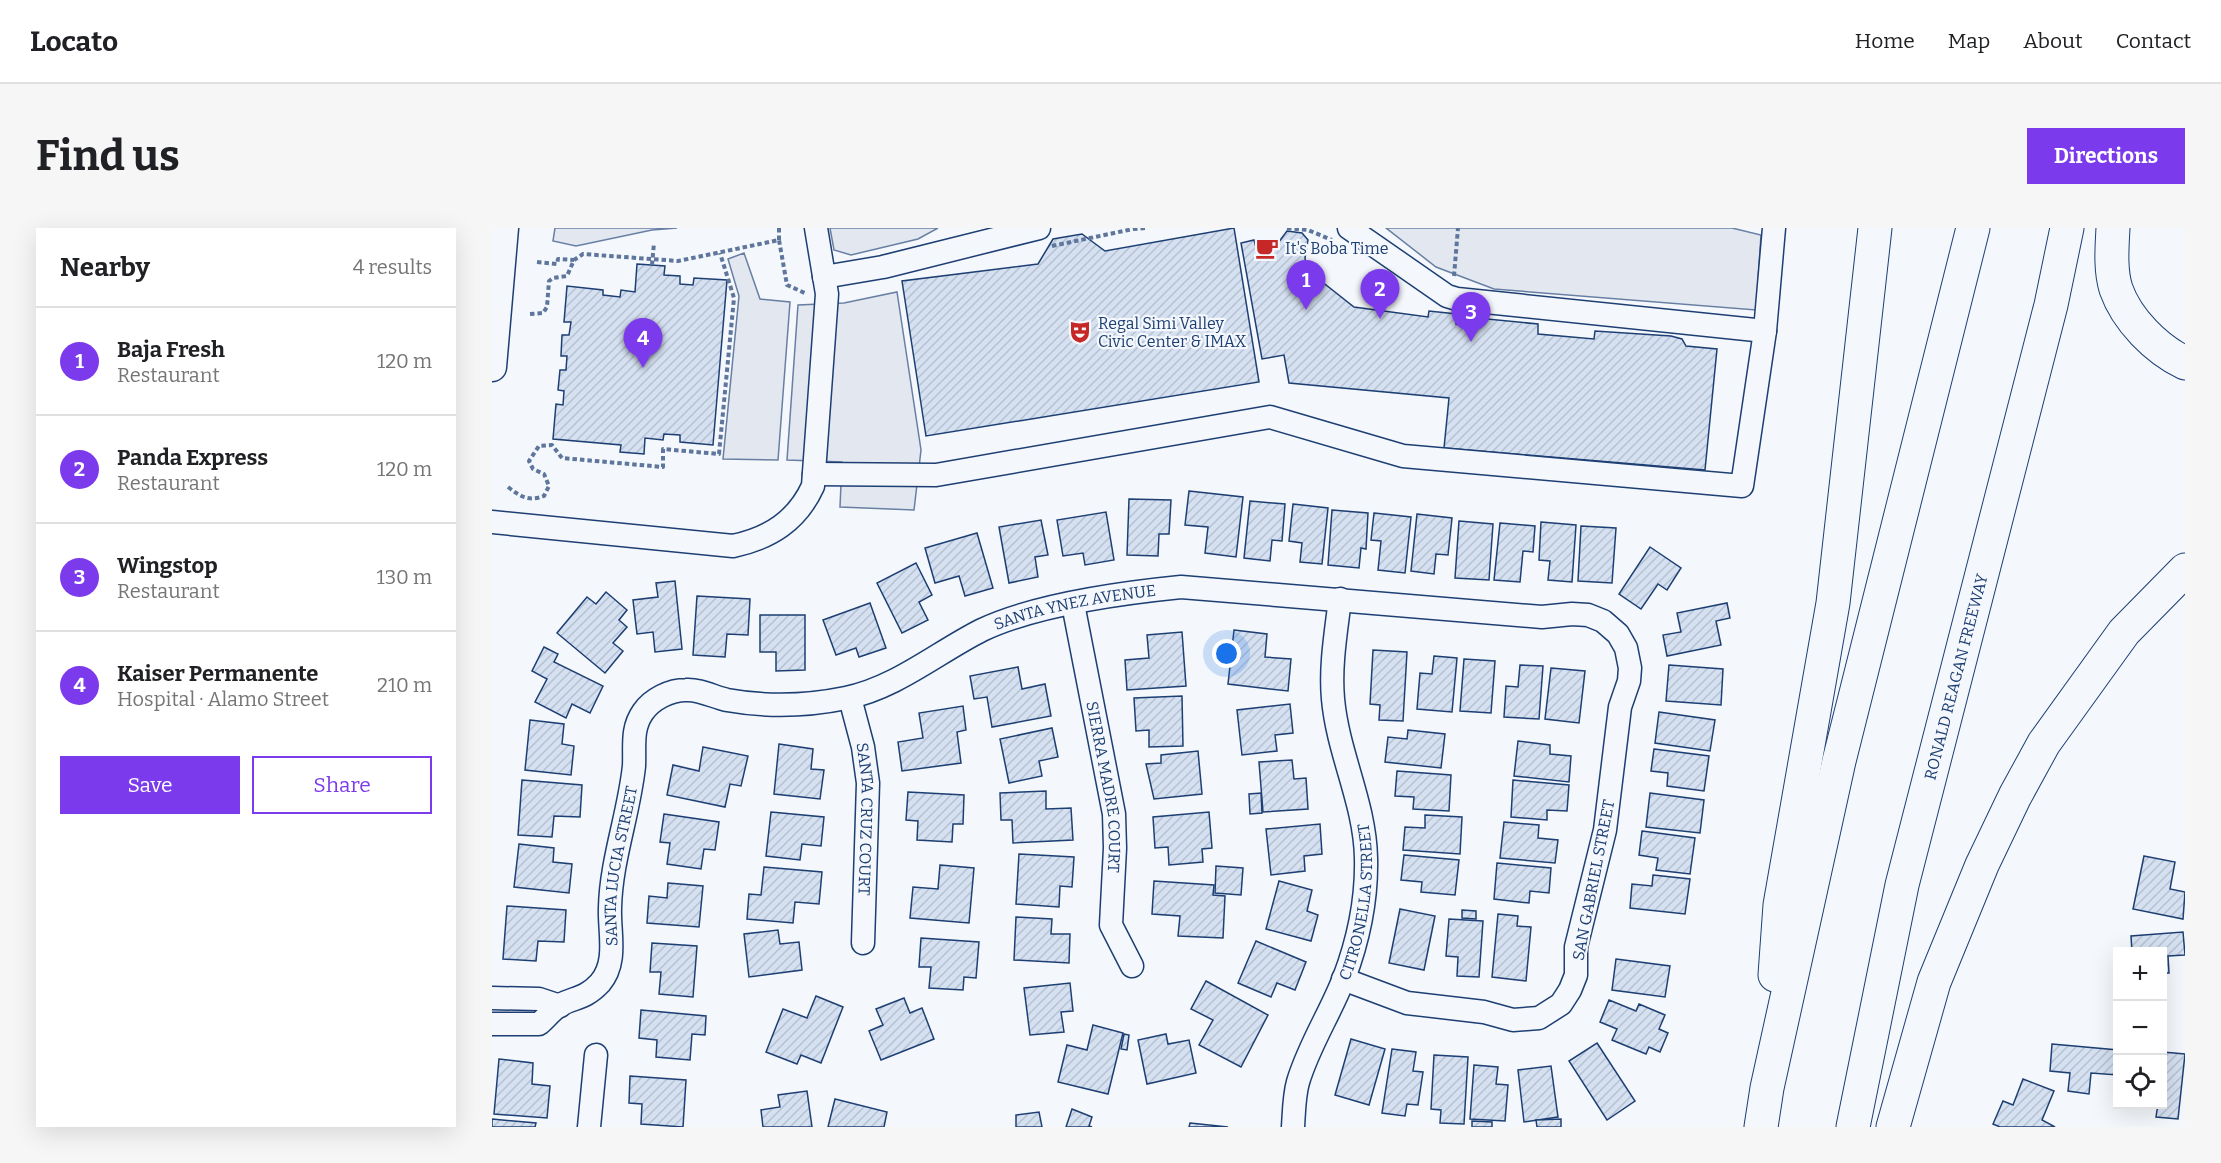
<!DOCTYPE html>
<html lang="en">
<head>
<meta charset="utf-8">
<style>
	body { margin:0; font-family:Bitter,serif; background:#f6f6f6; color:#202124 }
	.controls { position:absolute; right:18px; bottom:18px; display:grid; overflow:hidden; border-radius:0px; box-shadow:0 6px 24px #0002 }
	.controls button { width:54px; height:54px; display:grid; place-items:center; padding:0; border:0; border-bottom:2px solid #e0e0e0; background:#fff; color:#202124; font:30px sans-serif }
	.you { position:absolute; left:735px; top:426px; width:21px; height:21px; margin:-15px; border:4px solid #fff; border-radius:50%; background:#1a73e8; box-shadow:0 0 0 9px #1a73e833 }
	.badge { display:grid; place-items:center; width:39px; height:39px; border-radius:50%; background:#7c3aed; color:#fff; font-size:20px; font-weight:700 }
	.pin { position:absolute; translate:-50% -50px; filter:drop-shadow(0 2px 3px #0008) }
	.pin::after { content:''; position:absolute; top:32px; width:21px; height:18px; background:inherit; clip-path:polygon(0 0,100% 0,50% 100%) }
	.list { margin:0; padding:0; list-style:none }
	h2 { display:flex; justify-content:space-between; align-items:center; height:78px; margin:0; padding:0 24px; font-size:26px }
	h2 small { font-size:20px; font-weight:400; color:#757577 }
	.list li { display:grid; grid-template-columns:39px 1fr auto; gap:18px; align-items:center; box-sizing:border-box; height:108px; padding:0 24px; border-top:2px solid #e0e0e0 }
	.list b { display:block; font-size:22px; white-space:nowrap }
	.list p { margin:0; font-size:20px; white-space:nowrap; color:#757577 }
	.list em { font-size:20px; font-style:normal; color:#757577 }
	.actions { display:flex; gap:12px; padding:18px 24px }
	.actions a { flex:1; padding:14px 0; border:2px solid #7c3aed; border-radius:0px; text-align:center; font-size:21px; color:#7c3aed }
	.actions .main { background:#7c3aed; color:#fff }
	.icon { flex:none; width:33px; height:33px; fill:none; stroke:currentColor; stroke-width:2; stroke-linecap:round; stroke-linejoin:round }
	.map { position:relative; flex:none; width:1693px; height:899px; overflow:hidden; border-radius:0px }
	header { display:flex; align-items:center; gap:36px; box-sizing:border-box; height:84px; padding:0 30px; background:#fff; border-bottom:2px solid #e0e0e0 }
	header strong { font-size:28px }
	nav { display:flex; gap:33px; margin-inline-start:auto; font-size:21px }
	.intro { display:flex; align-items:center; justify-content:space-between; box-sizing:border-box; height:144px; padding:0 36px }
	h1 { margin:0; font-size:42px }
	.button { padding:15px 27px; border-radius:0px; background:#7c3aed; color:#fff; font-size:21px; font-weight:700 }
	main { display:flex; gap:36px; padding:0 36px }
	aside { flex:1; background:#fff; border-radius:0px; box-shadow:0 6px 24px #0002 }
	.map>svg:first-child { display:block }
</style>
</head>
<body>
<header>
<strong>Locato</strong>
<nav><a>Home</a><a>Map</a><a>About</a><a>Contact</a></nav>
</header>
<div class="intro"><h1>Find us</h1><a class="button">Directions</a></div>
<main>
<aside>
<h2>Nearby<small>4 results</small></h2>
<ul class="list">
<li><span class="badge">1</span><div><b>Baja Fresh</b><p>Restaurant</p></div><em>120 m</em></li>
<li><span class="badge">2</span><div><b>Panda Express</b><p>Restaurant</p></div><em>120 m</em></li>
<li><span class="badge">3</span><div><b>Wingstop</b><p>Restaurant</p></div><em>130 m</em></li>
<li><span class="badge">4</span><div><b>Kaiser Permanente</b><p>Hospital · Alamo Street</p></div><em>210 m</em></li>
</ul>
<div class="actions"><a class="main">Save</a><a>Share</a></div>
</aside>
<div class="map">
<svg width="1693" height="899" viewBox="0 0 1693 899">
	<defs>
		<pattern id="building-hatch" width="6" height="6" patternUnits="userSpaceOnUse" patternTransform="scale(1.5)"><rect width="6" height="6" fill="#d5e0f0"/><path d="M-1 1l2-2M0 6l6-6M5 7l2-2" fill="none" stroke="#b6c1d1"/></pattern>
	</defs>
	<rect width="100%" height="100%" fill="#f4f7fb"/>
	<g fill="#e3e8f0" stroke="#687fa3" stroke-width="1.5">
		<path d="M63,0H185L160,2L84,18L61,13Z"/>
		<path d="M338,0H446L426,11L359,27L342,22Z"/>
		<path d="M894,0H1240L1269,7L1264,82L1002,61L944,39Z"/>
		<path d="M252,25L268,71L298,74L286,232L231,231L247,68L236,31Z"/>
		<path d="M405,64L429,222L422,282L348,279L350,234L295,232L306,77L352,75Z"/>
	</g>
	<g fill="url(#building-hatch)" stroke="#1d3f73" stroke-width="1.5">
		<path d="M742,0L767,154L434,208L410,53L546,36L561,11L590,6L613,23Z"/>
		<path d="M795,3L810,5L816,12L813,30L817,54L829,53L862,79L936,89L937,83L965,86L964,96L984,97L985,90L1046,96V106L1102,111L1103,103L1179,108L1190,111L1194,118L1225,121L1213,242L952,220L957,170L797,155L792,127L770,131L749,15L762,12L764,20L780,17L786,15Z"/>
		<path d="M145,36L173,38L172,47L188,48V56L201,57L202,50L235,52L221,217L188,214V207L172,206L171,212L153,210L152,226L128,224L129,217L61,211L64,176L71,177L72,163L66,162L68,142H74L75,128H69L70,107H77L79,94H72L75,58L111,62V67L128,69L129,62L143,64Z"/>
		<path d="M697,263L751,269L744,329L713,325L716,299L693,297Z"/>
		<path d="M637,271L679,272L677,306H667L666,328L635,327Z"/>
		<path d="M758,273L793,276L790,313L780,312L778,333L752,330Z"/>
		<path d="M801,276L836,280L830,336L808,334L810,315L797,313Z"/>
		<path d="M840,282L876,285L874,321L869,320L867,340L836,337Z"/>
		<path d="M614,284L622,332L593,337L591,325L571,328L565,292Z"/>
		<path d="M882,285L919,289L913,345L886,342L889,313L879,312Z"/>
		<path d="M925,286L960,290L956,327L944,326L942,346L919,343Z"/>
		<path d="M549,292L556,327L543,329L546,349L517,355L507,299Z"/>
		<path d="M967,293L1001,296L997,352L963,350Z"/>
		<path d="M1049,294L1084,297L1080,354L1056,352L1058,333L1047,332Z"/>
		<path d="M1008,295L1043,298L1041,324L1031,323L1028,354L1002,352Z"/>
		<path d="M1089,298L1124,300L1120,355L1086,353Z"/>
		<path d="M485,305L501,360L473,368L467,348L443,355L433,320Z"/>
		<path d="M1158,319L1189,340L1175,362L1166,356L1149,381L1127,366Z"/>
		<path d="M424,335L440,367L427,374L436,392L410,405L385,355Z"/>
		<path d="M183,353L190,421L163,424L161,404L145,406L141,372L166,369L164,355Z"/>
		<path d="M114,364L135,382L127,392L135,399L121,415L131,423L113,445L65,405L95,369L104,376Z"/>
		<path d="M205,368L258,371L256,407L235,406L233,429L201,427Z"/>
		<path d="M378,375L394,420L367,429L364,420L344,427L331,392Z"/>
		<path d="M1235,375L1238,390L1224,393L1229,417L1175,428L1171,407L1189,404L1185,385Z"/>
		<path d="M268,387H313V442L284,443V424H268Z"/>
		<path d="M742,402L775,406L773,429L799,431L796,463L736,456Z"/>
		<path d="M690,404L694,458L635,462L633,432L657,430L655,407Z"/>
		<path d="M52,419L66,426L62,434L111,458L98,485L80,476L74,490L43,474L55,451L40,443Z"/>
		<path d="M881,422L915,424L911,493L887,492L888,477L878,476Z"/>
		<path d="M942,428L965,430L960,484L925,481L928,445L940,446Z"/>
		<path d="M972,431L1003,433L999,485L968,483Z"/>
		<path d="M1028,437L1051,438L1047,491L1012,489L1014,458L1026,459Z"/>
		<path d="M1177,437L1231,441L1229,477L1174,473Z"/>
		<path d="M526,439L530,461L553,456L559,488L500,499L495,469L482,471L478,448Z"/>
		<path d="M1059,440L1093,443L1087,495L1053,491Z"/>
		<path d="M690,468L691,518L657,519V502L644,503L642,470Z"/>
		<path d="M798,476L801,505L783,507L785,523L750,527L745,482Z"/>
		<path d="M471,478L474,502L465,504L469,535L410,543L406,514L431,510L427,485Z"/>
		<path d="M1167,484L1223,492L1218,523L1163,515Z"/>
		<path d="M38,492L72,496L70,516L82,518L79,547L33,542Z"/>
		<path d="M560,500L566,529L547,533L550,548L517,555L508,511Z"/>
		<path d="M916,502L953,506L949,540L893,534L896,509L915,511Z"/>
		<path d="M1026,513L1058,517V526L1079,528L1077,554L1022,548Z"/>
		<path d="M287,516L321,521L319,541L332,542L328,571L282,566Z"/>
		<path d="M211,519L256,528L249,558L238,556L233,579L175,567L181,537L207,543Z"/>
		<path d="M1162,521L1217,528L1212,563L1175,558L1176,545L1159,543Z"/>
		<path d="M706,523L710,566L662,571L654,536L669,535V527Z"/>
		<path d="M800,532L802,551L814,550L816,581L771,584L767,534Z"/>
		<path d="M905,543L959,547L957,583L921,581L922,569L903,568Z"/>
		<path d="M30,552L90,557L88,589L62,588L60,609L26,607Z"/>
		<path d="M1021,552L1077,557L1075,583L1055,582V592L1019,589Z"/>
		<path d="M554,563V581L579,580L581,612L521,615L520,592H509L508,565Z"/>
		<path d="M416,564L472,567L471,596H461L460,614L425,612L426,593L414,592Z"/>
		<path d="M769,565L770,585L758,586L757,566Z"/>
		<path d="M1158,565L1212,572L1208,605L1154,599Z"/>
		<path d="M279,584L332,589L329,618L310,616L308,632L274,628Z"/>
		<path d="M717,584L720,620L710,621L711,634L677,637L676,619L663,620L661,589Z"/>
		<path d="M172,586L227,594L223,622L212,621L209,641L175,636L178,615L168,614Z"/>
		<path d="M933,587L970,589L968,626L911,622L913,599L933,600Z"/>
		<path d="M1012,594L1047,597L1046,610L1066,612L1063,635L1008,630Z"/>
		<path d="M828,596L830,626L812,628L813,643L779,647L774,601Z"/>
		<path d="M1150,603L1203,610L1198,646L1164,642L1166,630L1147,627Z"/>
		<path d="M27,616L62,620L61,634L80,636L77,665L22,659Z"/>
		<path d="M527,626L582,629L580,659L568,658L567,679L524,676Z"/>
		<path d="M912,627L967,632L963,667L929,664L930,654L909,652Z"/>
		<path d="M1652,628L1683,634L1678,661L1693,664L1691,691L1641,681Z"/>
		<path d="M1005,635L1059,640L1057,665L1038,663L1037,675L1002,671Z"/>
		<path d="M448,637L482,640L477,695L418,690L421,659L446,661Z"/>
		<path d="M724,638L751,640L749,667L723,665Z"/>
		<path d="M272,639L330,644L327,676L303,674L301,695L255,691L257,666L269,667Z"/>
		<path d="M1161,647L1198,651L1193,686L1138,680L1140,656L1160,658Z"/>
		<path d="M662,653L722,657L721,667L733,668L731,710L686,708L688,688L660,686Z"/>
		<path d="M787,653L820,662L815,683L826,687L819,713L774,701Z"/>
		<path d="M176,655L211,658L207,699L155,695L157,668L175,670Z"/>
		<path d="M15,678L74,682L72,714L46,713L44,733L11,731Z"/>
		<path d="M908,681L943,688L932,742L897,735Z"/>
		<path d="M970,682L984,683V691L970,690Z"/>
		<path d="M1006,686L1026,688L1025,698L1039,699L1034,753L1000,749Z"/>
		<path d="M524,689L560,691L559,706H578L577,735L522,732Z"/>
		<path d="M957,691L991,693L987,749L965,748L966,729L954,728Z"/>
		<path d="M286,702L288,716L307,714L310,742L257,749L252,706Z"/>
		<path d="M1691,704L1693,727L1676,728L1677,745H1670V724H1640L1639,708Z"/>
		<path d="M429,710L487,714L484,750L472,749L471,762L437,760L439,739H427Z"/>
		<path d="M764,713L814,734L803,762L785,755L779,769L746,755Z"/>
		<path d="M160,715L205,718L201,769L167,766L169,744H158Z"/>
		<path d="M1124,731L1178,738L1173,769L1120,762Z"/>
		<path d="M714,753L776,787L749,839L707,817L721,792L699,781Z"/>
		<path d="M578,755L581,783L569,784L572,804L538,807L532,760Z"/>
		<path d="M324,768L351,779L329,835L309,827L305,836L274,824L291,781L315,790Z"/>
		<path d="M412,770L418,785L430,780L442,811L389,832L377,803L391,797L384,781Z"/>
		<path d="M1117,772L1144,783L1147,776L1173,787L1167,801L1176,805L1168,824L1157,819L1154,826L1120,812L1125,801L1108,794Z"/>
		<path d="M149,782L214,788L213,807L200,806L198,832L164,829L165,812L147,810Z"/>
		<path d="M601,797L631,805L616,866L566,854L575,817L595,822Z"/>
		<path d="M632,806L637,807L635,822L629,821Z"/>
		<path d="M674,806L676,816L697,812L704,845L655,856L646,812Z"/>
		<path d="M859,811L893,821L877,877L843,867Z"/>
		<path d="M1105,815L1143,873L1115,892L1077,833Z"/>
		<path d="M1560,816L1626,822V847L1599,845L1597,866L1576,863L1578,845L1558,843Z"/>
		<path d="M900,821L924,824L921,843L931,844L926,877L915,876L913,888L890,885Z"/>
		<path d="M1671,824L1693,826L1686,891L1664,889L1666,876H1670Z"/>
		<path d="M942,827L976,829L972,896L948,895L949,882L939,881Z"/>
		<path d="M7,831L41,835L40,856L58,858L55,890L2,886Z"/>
		<path d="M982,837L1006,839L1004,856L1016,857L1013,893L978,891Z"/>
		<path d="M1059,838L1066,889L1032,894L1026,842Z"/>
		<path d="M138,848L194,852L191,899L149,896L150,876L137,875Z"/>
		<path d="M1531,851L1562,863L1550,892L1563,899H1508L1501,896L1511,873L1521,877Z"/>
		<path d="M315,863L320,899H271L269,882L288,879L286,867Z"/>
		<path d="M343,871L395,884L392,899H336Z"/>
		<path d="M580,881L600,889L597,898L600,899H574Z"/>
		<path d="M547,884L550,899H524V887Z"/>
		<path d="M0,891L44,895L43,899H0Z"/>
		<path d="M1069,891V899H1045L1044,892Z"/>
		<path d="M980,893L1000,894V899H980Z"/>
		<path d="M698,895L736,899H697Z"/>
	</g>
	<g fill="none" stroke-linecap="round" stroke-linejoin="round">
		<g stroke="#1d3f73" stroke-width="25">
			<g id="minor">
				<path d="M857,0L955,68L965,71L1273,103"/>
				<path d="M332,49L391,39L547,0"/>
				<path d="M322,246L444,247L778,189L911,228L1250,258L1273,103L1282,0"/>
				<path d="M0,294L241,318C278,310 305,293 321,258L335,66L324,0"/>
				<path id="s1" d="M581,376L622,586L623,620L619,697L640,738"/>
				<path id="s2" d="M358,470L371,519L376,555L371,715"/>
				<path d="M0,770L47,771L68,778"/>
				<path id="s3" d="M0,796H47C54,790 60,782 68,777C83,769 93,771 108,755C126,734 117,705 118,680C119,632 137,586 142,538C143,519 139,501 151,484C160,471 178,462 194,462C207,461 222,469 235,472C274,479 315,478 354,470C404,460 446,424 490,402C545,376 629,365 689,359L1050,389L1080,386L1096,387L1111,393L1126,406L1134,420L1138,440L1137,453L1128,479L1113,602L1084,719V747L1078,762L1069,776L1047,790L1021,792L992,784L915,775L851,751"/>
				<path d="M97,899L104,827"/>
				<path id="s4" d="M801,899C802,884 802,868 806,854C817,817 838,786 852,750C866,713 875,671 874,630C873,575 846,526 841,471C838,438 844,404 848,371"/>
			</g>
		</g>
		<g stroke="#1d3f73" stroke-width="31">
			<path id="major" d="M0,139L12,0"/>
		</g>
		<g stroke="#1d3f73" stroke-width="35">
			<g id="highway">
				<path d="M1621,0C1620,19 1618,42 1624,61C1635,92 1664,121 1693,135"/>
				<path d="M1283,747L1288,677L1341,375L1383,0"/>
				<path d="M1269,899L1275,860L1347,533L1481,0"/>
				<path id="s5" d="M1361,899L1410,657L1559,77L1575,0"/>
				<path d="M1401,899L1442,754L1490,637L1523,568L1552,515L1632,404L1693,342"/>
			</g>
		</g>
		<g stroke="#5e769c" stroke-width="4" stroke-dasharray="4.5 3" stroke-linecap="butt">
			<path d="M287,0V12"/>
			<path d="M795,0L816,2L840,12"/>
			<path d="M641,1L654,0"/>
			<path d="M560,18L641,1"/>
			<path d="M45,34L65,36L66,31L82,32"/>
			<path d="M160,37L162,15"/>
			<path d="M962,48L966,0"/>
			<path d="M38,86L51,85L55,79L57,53L61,50L75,48L82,32L91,26L186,33L287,12L295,57L315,66"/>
			<path d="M16,259C28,268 36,274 52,268L57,258L52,246L41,241L37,233L47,218L60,217L70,230L171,239V221L227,226L242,70L228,25"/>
		</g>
		<use href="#minor" stroke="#f4f7fb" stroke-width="22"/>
		<use href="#major" stroke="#f4f7fb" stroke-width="28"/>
		<use href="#highway" stroke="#f4f7fb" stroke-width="33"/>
	</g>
	<defs>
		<g id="cafe-bare" transform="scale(1.8)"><path d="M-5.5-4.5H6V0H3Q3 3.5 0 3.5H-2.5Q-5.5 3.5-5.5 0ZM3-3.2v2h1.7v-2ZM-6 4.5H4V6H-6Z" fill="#c62828" stroke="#f4f7fb" stroke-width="2.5" paint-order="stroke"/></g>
		<g id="theatre-bare" transform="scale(1.8)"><path d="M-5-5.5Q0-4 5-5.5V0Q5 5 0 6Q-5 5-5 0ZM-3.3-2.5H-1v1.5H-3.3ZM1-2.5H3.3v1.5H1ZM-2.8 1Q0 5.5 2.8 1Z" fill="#c62828" stroke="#f4f7fb" stroke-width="2.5" paint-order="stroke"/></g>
	</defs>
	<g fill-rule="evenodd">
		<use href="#cafe-bare" x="775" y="20"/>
		<use href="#theatre-bare" x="588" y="104"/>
	</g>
	<g text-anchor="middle" stroke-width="4.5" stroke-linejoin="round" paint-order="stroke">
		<g font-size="16" fill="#1d3f73" stroke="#f4f7fb" text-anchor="start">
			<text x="793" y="26">It's Boba Time</text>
			<text x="606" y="101">Regal Simi Valley<tspan x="606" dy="18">Civic Center &amp; IMAX</tspan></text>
		</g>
		<g font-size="16" fill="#1d3f73" stroke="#f4f7fb">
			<text dy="6" stroke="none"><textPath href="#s3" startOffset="860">SANTA YNEZ AVENUE</textPath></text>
			<text dy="6" stroke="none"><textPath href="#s5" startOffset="462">RONALD REAGAN FREEWAY</textPath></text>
			<text dy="6" stroke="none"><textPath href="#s1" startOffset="186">SIERRA MADRE COURT</textPath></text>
			<text dy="6" stroke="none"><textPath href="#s2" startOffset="123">SANTA CRUZ COURT</textPath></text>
			<text dy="6" stroke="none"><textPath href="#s3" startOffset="242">SANTA LUCIA STREET</textPath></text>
			<text transform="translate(1101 652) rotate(-79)" y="6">SAN GABRIEL STREET</text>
			<text dy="6" stroke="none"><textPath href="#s4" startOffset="237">CITRONELLA STREET</textPath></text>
		</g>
	</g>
</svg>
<div class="controls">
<button>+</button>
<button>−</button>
<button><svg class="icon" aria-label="locate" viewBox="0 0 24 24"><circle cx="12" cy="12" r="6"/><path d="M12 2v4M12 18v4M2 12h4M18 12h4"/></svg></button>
</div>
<div class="you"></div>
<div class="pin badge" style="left:814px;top:82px">1</div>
<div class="pin badge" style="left:888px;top:91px">2</div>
<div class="pin badge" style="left:979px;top:114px">3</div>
<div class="pin badge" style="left:151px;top:140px">4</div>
</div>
</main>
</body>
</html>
